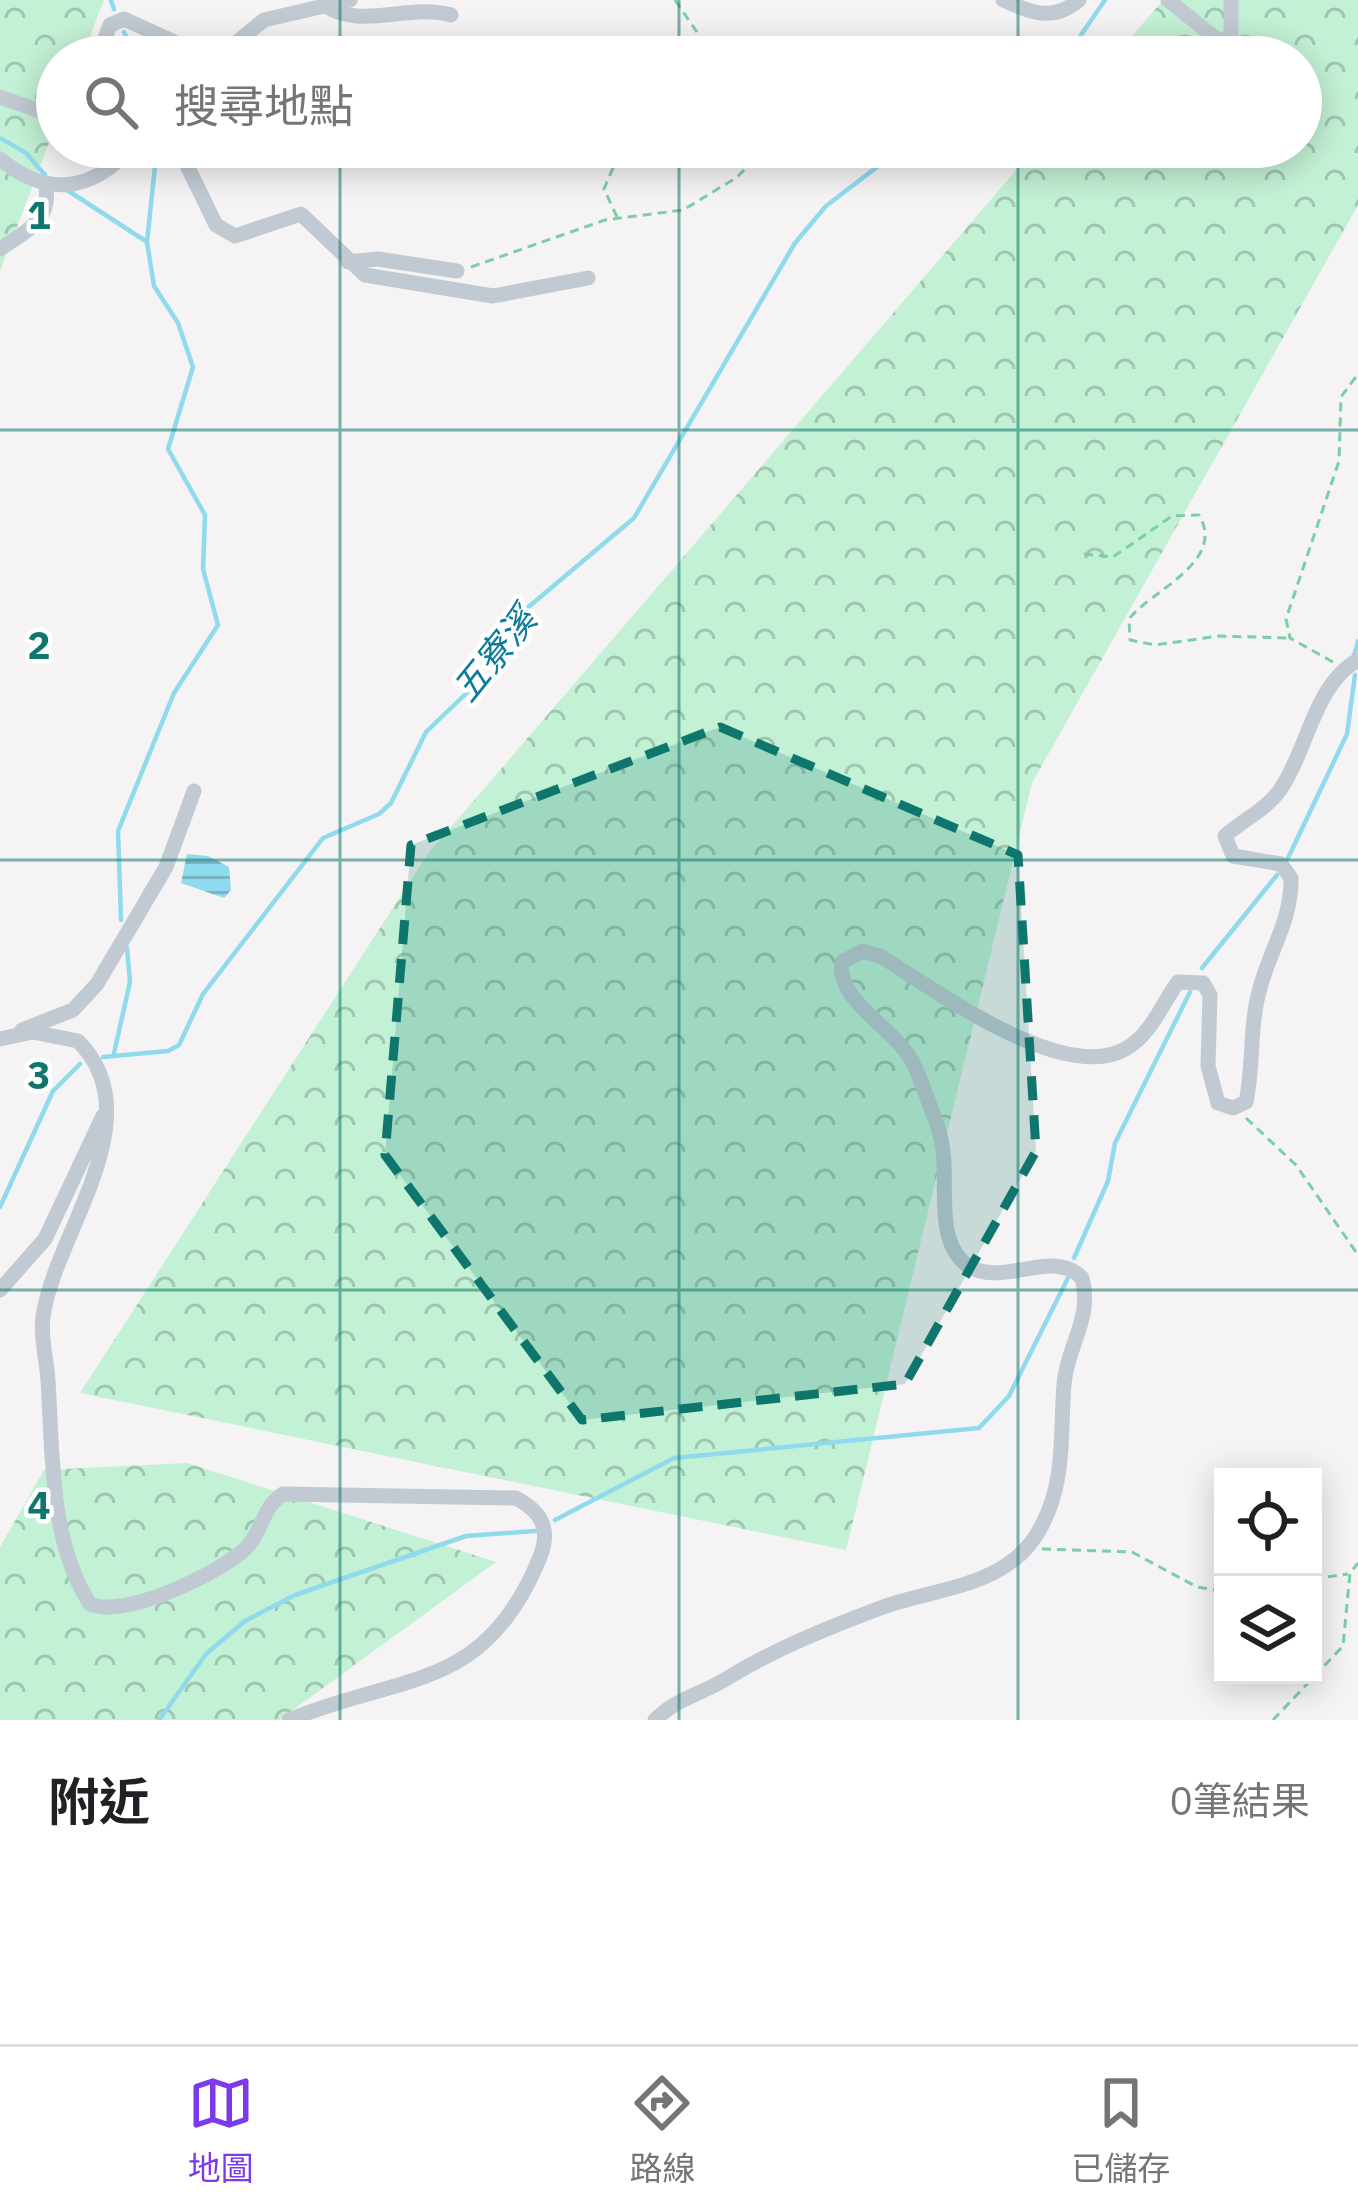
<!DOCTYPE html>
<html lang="zh-TW">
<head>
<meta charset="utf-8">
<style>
	body { margin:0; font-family:"IBM Plex Sans","Noto Sans TC",sans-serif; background:#f2f2f2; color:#202124 }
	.controls { position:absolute; right:36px; bottom:36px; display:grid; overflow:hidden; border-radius:0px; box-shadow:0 6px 30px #0003 }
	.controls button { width:108px; height:108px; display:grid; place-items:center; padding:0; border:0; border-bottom:3px solid #e0e0e0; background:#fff; color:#202124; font:60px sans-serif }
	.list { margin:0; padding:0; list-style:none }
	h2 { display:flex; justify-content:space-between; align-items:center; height:156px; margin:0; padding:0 48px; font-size:51px }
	h2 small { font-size:39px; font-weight:400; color:#757577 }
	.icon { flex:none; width:66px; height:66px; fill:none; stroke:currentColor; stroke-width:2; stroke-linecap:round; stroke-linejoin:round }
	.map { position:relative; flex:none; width:1358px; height:1720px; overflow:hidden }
	.search { position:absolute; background:#fff; box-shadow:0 6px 30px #0003; left:36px; right:36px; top:36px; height:132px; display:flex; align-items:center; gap:30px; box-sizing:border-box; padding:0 42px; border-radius:66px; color:#757577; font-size:45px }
	.sheet { height:324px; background:#fff }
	nav { display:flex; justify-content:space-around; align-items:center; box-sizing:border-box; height:168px; border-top:3px solid #e0e0e0; background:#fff; font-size:33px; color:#757577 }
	nav a { display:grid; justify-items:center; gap:6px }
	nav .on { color:#7c3aed }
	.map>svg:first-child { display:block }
</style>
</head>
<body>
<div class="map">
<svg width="1358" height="1720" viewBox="0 0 1358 1720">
	<defs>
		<pattern id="forest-crowns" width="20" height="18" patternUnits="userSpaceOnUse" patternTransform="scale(3)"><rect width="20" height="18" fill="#c3f1d5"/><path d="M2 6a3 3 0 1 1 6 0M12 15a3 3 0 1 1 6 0" fill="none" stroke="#a0c6b0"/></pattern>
		<pattern id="water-rules" width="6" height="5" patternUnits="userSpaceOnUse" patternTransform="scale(3)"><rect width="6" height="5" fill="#90daee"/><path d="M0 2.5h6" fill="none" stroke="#78b4c4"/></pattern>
	</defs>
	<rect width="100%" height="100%" fill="#f5f3f3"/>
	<g fill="url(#forest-crowns)">
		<path d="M0,0H104L82,57H57V122L0,271Z"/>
		<path d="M1163,0H1358V205L1032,783L846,1550L80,1393L427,855L1036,147H1301V57H1114Z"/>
		<path d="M187,1463L496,1562L279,1720H0V1547L44,1470Z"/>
	</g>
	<path fill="url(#water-rules)" d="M187,854L208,856L229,867L231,890L224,898L181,883Z"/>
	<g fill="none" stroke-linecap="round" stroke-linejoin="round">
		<g stroke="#90daee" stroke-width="4.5">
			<path d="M111,0L114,9"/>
			<path d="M124,32L135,57"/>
			<path d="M1066,57L1105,0"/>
			<path d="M0,138L26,153L45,175"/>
			<path d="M67,190L147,242L154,286L178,323L193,367L168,449L205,515L203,569L218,625L174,693L118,831L121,920"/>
			<path d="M147,242L157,147"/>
			<path d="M1354,656L1358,641"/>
			<path d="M1288,858L1347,734L1355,675"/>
			<path d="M1202,968L1277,875"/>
			<path d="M114,1053L130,982L127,948"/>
			<path d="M103,1057L168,1051L179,1045L203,994L323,838L379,814L391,803L426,732L475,685L493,643L506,626L634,518L795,243L826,206L903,147"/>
			<path d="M0,1207L53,1091L80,1064"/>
			<path d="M1074,1258L1108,1181L1115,1143L1190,992"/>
			<path d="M555,1520L674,1458L979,1428L1009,1396L1068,1278"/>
			<path d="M159,1720L206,1654L245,1621L295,1595L466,1536L535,1531"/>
		</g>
		<g stroke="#7ad0a6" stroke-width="3" stroke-dasharray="9 6" stroke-linecap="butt">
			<path d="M675,0L714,57"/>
			<path d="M617,217L604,189L622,147"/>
			<path d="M471,267L605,220L683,210L736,178L768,147"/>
			<path d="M1084,554L1113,557L1172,516L1199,515C1227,562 1150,591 1129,619L1130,640L1155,645L1219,636L1290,638"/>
			<path d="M1333,662L1290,638L1286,619L1339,461L1341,397L1358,374"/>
			<path d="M1246,1118L1296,1165L1358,1255"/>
			<path d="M1042,1549L1132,1552L1197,1587L1223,1591"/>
			<path d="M1313,1579L1348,1574"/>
			<path d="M1273,1720L1343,1646L1350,1573L1358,1563"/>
		</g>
		<g stroke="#c1cad2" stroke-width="15">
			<path d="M1003,0C1031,13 1053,22 1079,0"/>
			<path d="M1168,0L1219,41L1231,37V0"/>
			<path d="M326,6C362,30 410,3 451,15"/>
			<path d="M98,57L110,25L124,19L203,55L220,56L264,20L350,0"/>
			<path d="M0,97L57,117"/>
			<path d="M178,147L216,225L235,236L301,214L365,275L493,296L588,278"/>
			<path d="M0,159C45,196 91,194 131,147"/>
			<path d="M0,249C24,232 51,222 46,188"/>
			<path d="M348,262L378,259L457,271"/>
			<path d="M22,1030L73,1010L97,984L166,867L194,791"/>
			<path d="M0,1039L33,1032L78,1041C155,1118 54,1234 43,1317C40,1338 47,1360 48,1381C53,1455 49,1540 90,1604C124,1619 219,1574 246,1548C263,1531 262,1507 283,1494L516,1498C542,1512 551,1529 540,1557C485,1693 402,1673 289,1720"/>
			<path d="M0,1290L45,1239L103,1116"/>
			<path d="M655,1720C675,1699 702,1694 726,1679C774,1649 830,1627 883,1607C939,1587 1010,1587 1041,1527C1066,1481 1060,1434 1064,1384C1067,1346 1093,1318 1082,1278C1054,1247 1001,1289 967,1265C935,1242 948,1185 943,1151C941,1132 934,1116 927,1098C922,1084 917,1068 909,1056C891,1027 835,998 842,962L863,951L882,957C935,990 1065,1086 1127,1048C1151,1034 1162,1004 1178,982L1203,983L1210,995L1208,1066L1218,1103L1233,1108L1246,1102C1254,1064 1249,1026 1260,988C1270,950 1292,919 1291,878L1281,864L1233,856L1225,836C1244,819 1268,809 1282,787C1308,747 1315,684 1358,660"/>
		</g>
	</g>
	<path fill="#0f766e" fill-opacity="0.2" stroke="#0f766e" stroke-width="9" stroke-dasharray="24 15" stroke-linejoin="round" d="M720,727L1018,855L1036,1151L905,1384L582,1420L385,1155L411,845Z"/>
	<path fill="none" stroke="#0f766e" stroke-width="3" stroke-opacity="0.55" d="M340,0V57M679,0V57M1018,0V57M340,147V1720M679,147V1720M1018,147V1720M0,430H1358M0,860H1358M0,1290H1358"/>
	<g text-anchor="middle" stroke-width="9" stroke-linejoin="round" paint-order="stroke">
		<g font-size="36" font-style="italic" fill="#0c7c9b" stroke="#fff">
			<text transform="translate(494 654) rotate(-51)" y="13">五寮溪</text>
		</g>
	</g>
	<g font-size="39" text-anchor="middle" font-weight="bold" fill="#0f766e" stroke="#fff" stroke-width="9" stroke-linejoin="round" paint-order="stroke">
		<text x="39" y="229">1</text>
		<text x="39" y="659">2</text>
		<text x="39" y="1089">3</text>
		<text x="39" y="1519">4</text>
	</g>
</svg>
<div class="controls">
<button><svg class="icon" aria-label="locate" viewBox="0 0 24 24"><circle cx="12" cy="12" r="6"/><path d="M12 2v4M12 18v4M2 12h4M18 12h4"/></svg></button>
<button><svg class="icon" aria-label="layers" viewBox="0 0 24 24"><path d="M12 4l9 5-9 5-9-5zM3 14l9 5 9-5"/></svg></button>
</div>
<div class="search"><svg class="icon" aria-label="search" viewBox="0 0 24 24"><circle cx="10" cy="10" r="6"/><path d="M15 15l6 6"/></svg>搜尋地點</div>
</div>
<section class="sheet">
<h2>附近<small>0筆結果</small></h2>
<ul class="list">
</ul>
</section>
<nav>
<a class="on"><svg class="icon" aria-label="map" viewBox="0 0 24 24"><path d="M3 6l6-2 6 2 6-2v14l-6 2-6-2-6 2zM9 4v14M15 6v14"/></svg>地圖</a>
<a><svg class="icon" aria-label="directions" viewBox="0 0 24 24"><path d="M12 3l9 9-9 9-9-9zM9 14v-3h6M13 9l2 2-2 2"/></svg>路線</a>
<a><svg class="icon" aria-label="saved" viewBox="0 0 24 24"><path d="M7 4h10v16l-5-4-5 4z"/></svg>已儲存</a>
</nav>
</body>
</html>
